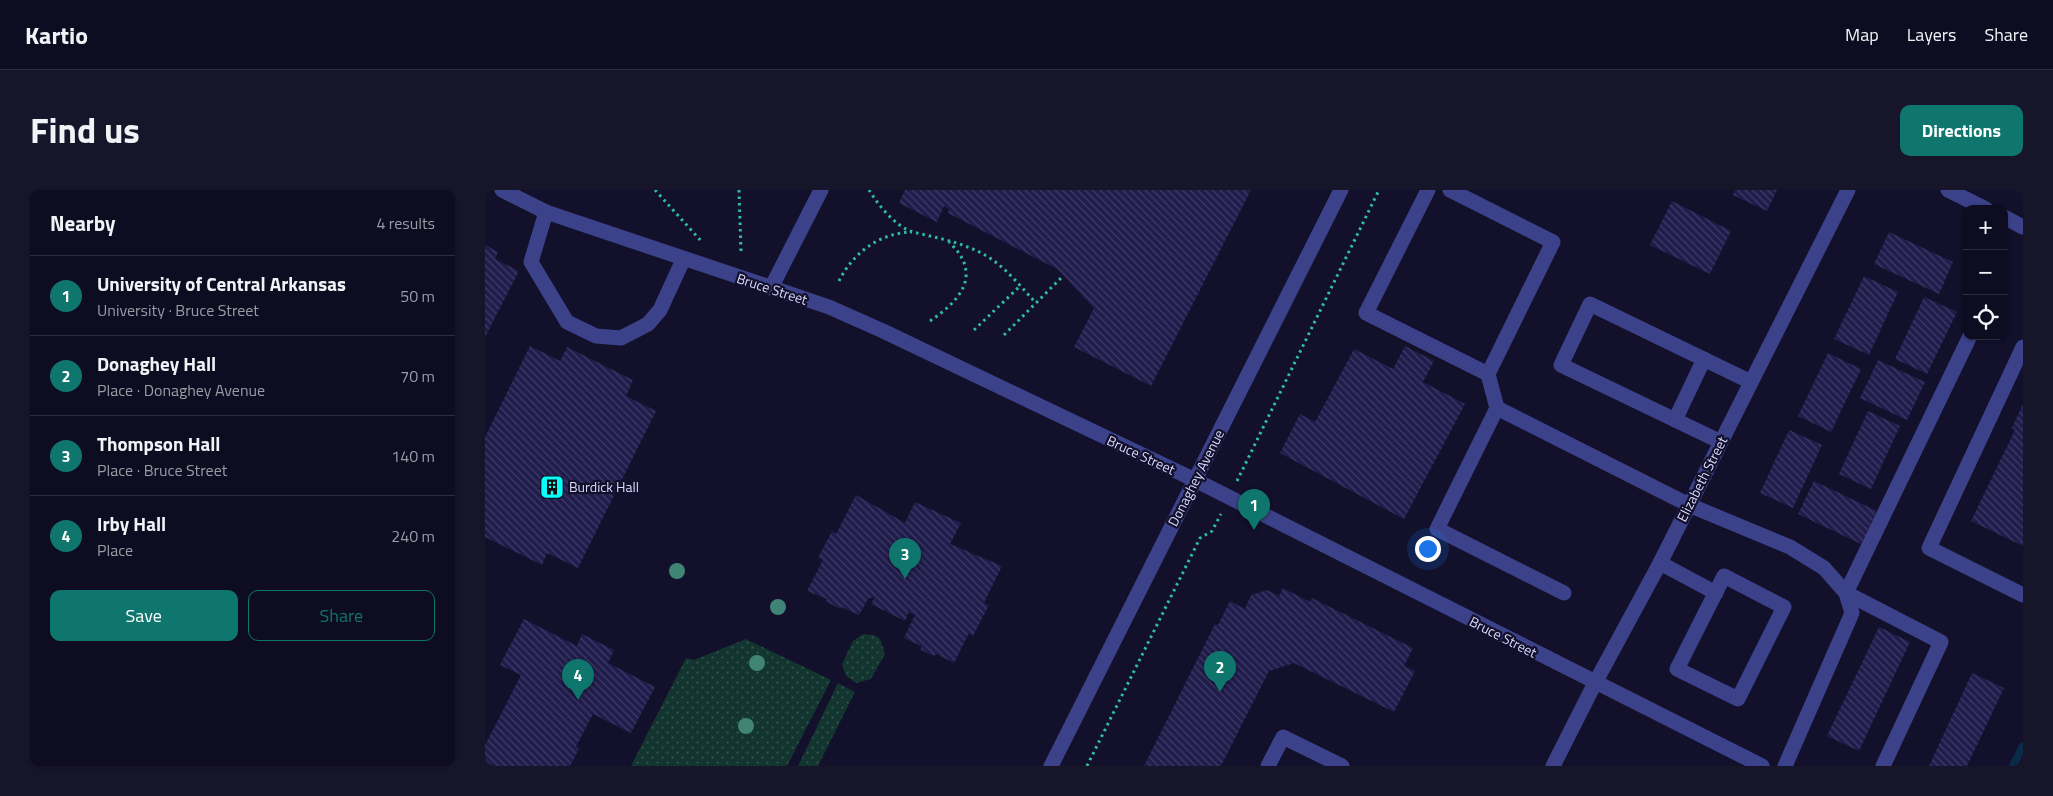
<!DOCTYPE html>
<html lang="en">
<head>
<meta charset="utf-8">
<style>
	body { margin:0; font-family:"Titillium Web",sans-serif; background:#171529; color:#f1f3f6 }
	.controls { position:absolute; right:15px; top:15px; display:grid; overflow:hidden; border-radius:10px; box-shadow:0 1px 4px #0004 }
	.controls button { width:45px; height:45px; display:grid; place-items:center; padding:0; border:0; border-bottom:1px solid #2e2c3e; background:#0e0c20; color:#f1f3f6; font:25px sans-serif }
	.you { position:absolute; left:942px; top:358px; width:18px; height:18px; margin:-12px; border:4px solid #fff; border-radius:50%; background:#1a73e8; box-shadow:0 0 0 8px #1a73e833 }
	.badge { display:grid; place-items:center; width:32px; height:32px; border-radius:50%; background:#0f766e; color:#fff; font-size:16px; font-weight:700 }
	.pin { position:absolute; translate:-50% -41px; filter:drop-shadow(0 1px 2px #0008) }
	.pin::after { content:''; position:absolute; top:26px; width:18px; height:15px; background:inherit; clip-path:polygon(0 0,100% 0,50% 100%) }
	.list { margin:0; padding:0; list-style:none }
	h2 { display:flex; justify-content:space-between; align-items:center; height:65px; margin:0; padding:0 20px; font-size:21px }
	h2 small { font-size:16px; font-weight:400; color:#9b9ba5 }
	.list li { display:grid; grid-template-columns:32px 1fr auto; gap:15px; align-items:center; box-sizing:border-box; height:80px; padding:0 20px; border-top:1px solid #2e2c3e }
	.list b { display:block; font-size:19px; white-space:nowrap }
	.list p { margin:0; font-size:16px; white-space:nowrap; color:#9b9ba5 }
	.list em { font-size:16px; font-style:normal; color:#9b9ba5 }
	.actions { display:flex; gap:10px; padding:15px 20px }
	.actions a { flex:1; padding:11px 0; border:1px solid #0f766e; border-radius:10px; text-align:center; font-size:18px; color:#0f766e }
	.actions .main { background:#0f766e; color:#fff }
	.icon { flex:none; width:28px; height:28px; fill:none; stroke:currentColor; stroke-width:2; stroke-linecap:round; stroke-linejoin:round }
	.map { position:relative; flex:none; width:1538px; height:576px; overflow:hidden; border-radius:10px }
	header { display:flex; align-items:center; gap:30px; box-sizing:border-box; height:70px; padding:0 25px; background:#0e0c20; border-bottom:1px solid #2e2c3e }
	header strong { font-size:24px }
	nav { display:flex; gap:28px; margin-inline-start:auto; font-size:18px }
	.intro { display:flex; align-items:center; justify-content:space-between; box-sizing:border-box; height:120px; padding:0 30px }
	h1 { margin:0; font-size:35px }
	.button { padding:12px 22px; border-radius:10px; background:#0f766e; color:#fff; font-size:18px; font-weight:700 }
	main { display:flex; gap:30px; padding:0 30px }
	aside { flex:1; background:#0e0c20; border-radius:10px; box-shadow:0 1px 4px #0004 }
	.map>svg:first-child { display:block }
</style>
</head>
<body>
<header>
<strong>Kartio</strong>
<nav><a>Map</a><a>Layers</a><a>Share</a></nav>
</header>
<div class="intro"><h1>Find us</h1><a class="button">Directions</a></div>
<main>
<aside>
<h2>Nearby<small>4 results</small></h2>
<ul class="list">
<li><span class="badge">1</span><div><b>University of Central Arkansas</b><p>University · Bruce Street</p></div><em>50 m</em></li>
<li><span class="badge">2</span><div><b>Donaghey Hall</b><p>Place · Donaghey Avenue</p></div><em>70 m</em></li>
<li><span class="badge">3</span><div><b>Thompson Hall</b><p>Place · Bruce Street</p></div><em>140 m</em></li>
<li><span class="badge">4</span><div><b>Irby Hall</b><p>Place</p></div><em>240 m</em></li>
</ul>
<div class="actions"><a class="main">Save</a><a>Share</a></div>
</aside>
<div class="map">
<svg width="1538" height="576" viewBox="0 0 1538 576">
	<defs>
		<pattern id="grass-dots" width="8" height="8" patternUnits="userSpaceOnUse" patternTransform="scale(1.25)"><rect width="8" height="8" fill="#13352f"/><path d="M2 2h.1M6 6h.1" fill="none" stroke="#35524e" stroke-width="1.8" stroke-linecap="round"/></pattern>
		<pattern id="building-back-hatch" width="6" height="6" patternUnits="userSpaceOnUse" patternTransform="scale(1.25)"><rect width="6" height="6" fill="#201c4c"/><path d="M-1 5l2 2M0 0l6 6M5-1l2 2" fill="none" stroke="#403c67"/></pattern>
	</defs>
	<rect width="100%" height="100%" fill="#12102a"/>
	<g fill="url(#grass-dots)">
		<path d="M378,444L389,445L395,449L400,464L386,489L371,493L361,486L357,474L368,451Z"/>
		<path d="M261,449L346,490L302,576H146L201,468L209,470Z"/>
		<path d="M353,493L370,502L333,576H313Z"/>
	</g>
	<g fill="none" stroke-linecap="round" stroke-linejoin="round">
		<path stroke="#0a2a4a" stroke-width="8" d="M1528,576L1538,556"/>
	</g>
	<g fill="url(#building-back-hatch)">
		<path d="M420,0H766L666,196L589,157L609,118L572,79L463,23L464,19L459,16L452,32L414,13Z"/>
		<path d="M1250,0H1292L1282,21L1248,5Z"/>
		<path d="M1187,11L1246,41L1225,84L1165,55Z"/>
		<path d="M1404,42L1468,72L1454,104L1389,74Z"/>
		<path d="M0,55L13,62L10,69L34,81L0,147Z"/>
		<path d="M1379,86L1413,102L1384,165L1349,149Z"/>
		<path d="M1439,107L1472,122L1442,184L1410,169Z"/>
		<path d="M45,156L75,171L82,157L148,190L141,206L171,221L93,378L62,363L57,375L0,347V247Z"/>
		<path d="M920,156L949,171L938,192L980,214L919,329L795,263L815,224L830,232L869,159L908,179Z"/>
		<path d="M1343,163L1376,179L1346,242L1313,226Z"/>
		<path d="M1393,170L1440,192L1422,230L1375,208Z"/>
		<path d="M1538,214V356L1486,331L1530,240L1527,238Z"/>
		<path d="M1383,221L1415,236L1386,299L1354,284Z"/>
		<path d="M1304,240L1337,255L1308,318L1275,303Z"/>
		<path d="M1329,291L1392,321L1376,354L1313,324Z"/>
		<path d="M371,305L420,333L430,312L476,333L465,354L517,376L499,413L504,415L488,446L484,443L469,473L451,464L449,466L436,460V456L419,448L430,425L424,422L420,431L386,414L390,406L383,409L374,425L356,417L355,419L341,411L342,409L322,401L338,370L333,368L347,341L351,344Z"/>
		<path d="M798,398L825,412L827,408L928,458L919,476L930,481L909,522L809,473L784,481L736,576H659L730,434L733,435L745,411L760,419L766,405L782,400L794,406Z"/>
		<path d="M39,429L92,456L97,444L129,460L123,473L170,497L146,543L108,524L91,557L94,559L85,576H0V555L36,485L15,475Z"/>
		<path d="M1394,437L1425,452L1374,561L1342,546Z"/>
		<path d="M1487,483L1519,498L1482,576H1444Z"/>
	</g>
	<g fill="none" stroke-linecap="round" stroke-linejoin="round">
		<g stroke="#2fbea3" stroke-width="3" stroke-dasharray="2.5 4" stroke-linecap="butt">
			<path d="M170,0L217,52"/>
			<path d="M254,0L256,61"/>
			<path d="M384,0C393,15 411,37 428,42C452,48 476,52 498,64C519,75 535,96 551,113"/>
			<path d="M354,91C368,63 394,43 427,42"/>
			<path d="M445,131C476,110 498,84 464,52"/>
			<path d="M489,140L535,96"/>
			<path d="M519,145L578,86"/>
			<path d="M752,291L894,0"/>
			<path d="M602,576L715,348L727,341L736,324"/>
		</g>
		<g stroke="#3b428a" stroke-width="15">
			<path d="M17,0L61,22L344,117L398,141L710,290L1277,576"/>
			<path d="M943,0L881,123L1003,184"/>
			<path d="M965,0L1068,52L1003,184L1012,218L952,339L1079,403"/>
			<path d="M1463,0L1501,19"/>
			<path d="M61,22L46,72L82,132L111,146L136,148L163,134L175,120L198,70"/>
			<path d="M1519,27L1538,37"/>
			<path d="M286,98L336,0"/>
			<path d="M1538,157L1444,358L1538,405"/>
			<path d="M1012,218L1204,315L1305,357L1339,378L1361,403L1367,423L1300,576"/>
			<path d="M1190,230L1219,169"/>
			<path d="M1236,252L1076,175L1105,114L1266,192"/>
			<path d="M1175,373L1231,403"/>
			<path d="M1239,386L1299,417L1253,509L1192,479Z"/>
			<path d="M566,576L856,0"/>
			<path d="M783,576L798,547L857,576"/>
			<path d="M1068,576L1110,493L1175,373L1363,0"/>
			<path d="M1398,576L1456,452L1361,403L1485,146"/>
		</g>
	</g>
	<g fill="#3f8475">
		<circle cx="192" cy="381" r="8"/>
		<circle cx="293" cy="417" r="8"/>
		<circle cx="272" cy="473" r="8"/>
		<circle cx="261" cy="536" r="8"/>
	</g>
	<defs>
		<g id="building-square" transform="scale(1.25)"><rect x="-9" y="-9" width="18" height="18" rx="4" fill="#06fff8" stroke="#12102a"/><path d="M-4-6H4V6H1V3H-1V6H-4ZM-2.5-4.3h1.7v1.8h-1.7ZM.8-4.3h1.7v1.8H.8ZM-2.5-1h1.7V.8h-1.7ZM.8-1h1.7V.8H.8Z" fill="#111"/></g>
	</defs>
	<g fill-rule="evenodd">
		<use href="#building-square" x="67" y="297"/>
	</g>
	<g text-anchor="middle" stroke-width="4.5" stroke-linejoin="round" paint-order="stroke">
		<g font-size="14" fill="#dadbff" stroke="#12102a">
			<text transform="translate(287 99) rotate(18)" y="5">Bruce Street</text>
			<text transform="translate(656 265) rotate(25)" y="5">Bruce Street</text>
			<text transform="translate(711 288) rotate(-63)" y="5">Donaghey Avenue</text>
			<text transform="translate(1217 289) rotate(-63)" y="5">Elizabeth Street</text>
			<text transform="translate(1018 447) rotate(27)" y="5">Bruce Street</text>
		</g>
		<g font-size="14" fill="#dadbff" stroke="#12102a" text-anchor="start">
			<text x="84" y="302">Burdick Hall</text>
		</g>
	</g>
</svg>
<div class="controls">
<button>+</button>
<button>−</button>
<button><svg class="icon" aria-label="locate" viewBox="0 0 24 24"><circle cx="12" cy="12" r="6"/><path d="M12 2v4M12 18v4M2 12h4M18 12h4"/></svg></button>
</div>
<div class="you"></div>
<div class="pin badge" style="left:769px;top:340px">1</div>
<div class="pin badge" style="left:735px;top:502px">2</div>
<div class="pin badge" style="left:420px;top:389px">3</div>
<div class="pin badge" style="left:93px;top:510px">4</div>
</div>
</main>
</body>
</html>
